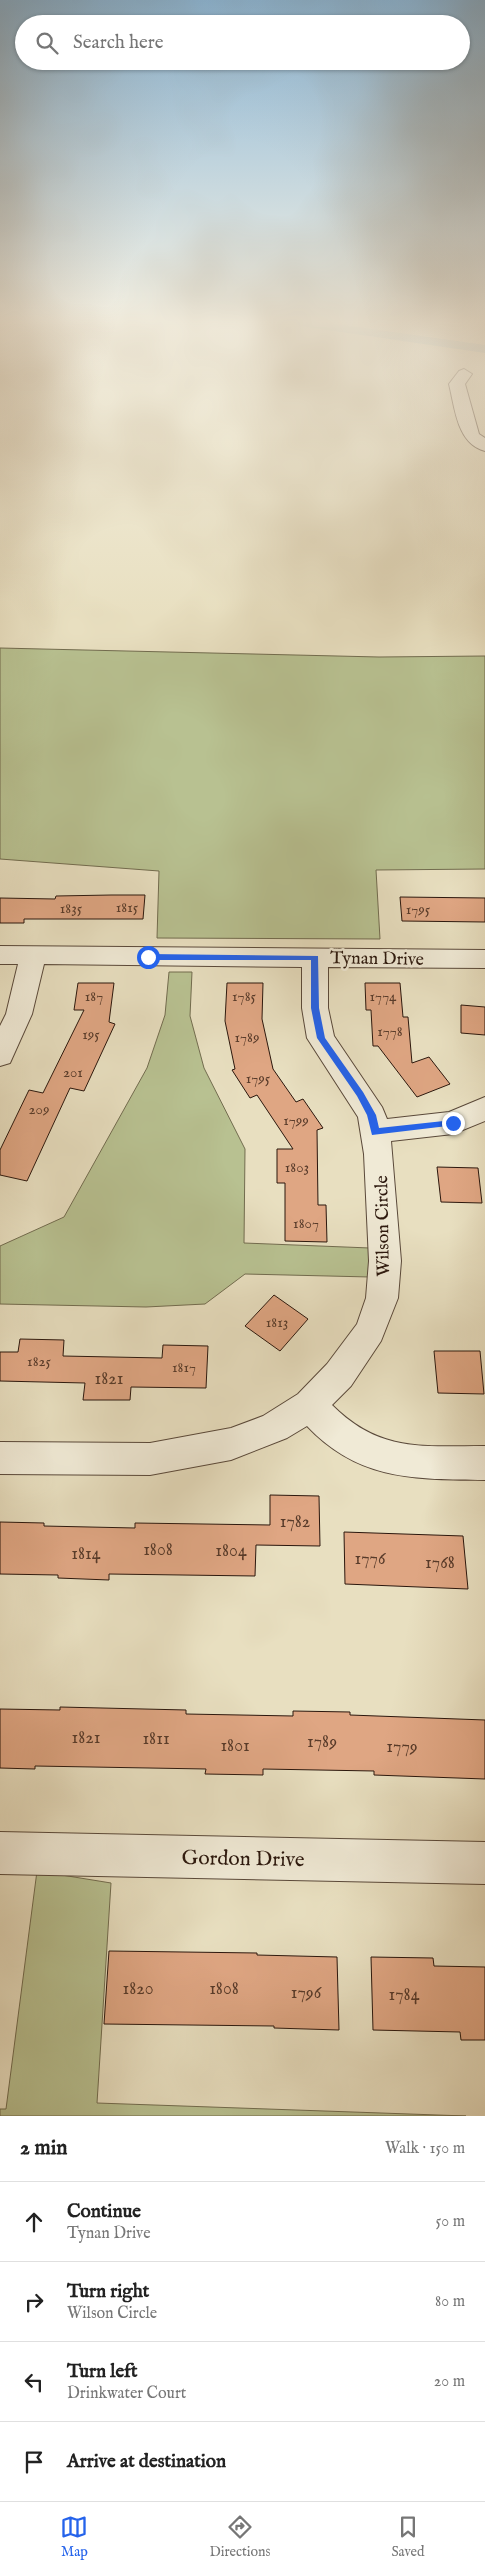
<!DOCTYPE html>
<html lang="en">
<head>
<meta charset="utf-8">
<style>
	body { margin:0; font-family:"IM FELL English",serif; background:#f2f2f2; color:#222 }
	.stop { position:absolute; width:15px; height:15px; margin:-11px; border:4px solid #2563eb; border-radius:50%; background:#fff }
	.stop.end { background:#2563eb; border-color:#fff; box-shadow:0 1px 5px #0008 }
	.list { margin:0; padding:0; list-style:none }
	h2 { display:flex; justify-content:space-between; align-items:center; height:65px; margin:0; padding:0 20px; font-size:21px }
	h2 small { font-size:16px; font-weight:400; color:#767676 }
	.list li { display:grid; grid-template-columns:32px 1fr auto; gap:15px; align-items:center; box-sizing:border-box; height:80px; padding:0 20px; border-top:1px solid #e0e0e0 }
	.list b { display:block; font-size:19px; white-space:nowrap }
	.list p { margin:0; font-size:16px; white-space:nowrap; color:#767676 }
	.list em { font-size:16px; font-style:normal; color:#767676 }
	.icon { flex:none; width:28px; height:28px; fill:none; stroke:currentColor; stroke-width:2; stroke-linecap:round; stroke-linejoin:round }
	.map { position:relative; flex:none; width:485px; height:2116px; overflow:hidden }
	.search { position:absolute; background:#fff; box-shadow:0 1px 4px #0004; left:15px; right:15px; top:15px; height:55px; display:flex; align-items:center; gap:12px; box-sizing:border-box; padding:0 18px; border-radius:28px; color:#767676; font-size:19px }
	.sheet { height:385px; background:#fff }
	nav { display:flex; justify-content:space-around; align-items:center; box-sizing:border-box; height:70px; border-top:1px solid #e0e0e0; background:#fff; font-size:14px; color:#767676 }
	nav a { display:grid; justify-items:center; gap:2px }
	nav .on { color:#2563eb }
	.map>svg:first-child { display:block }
</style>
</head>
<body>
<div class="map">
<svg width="485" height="2116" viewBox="0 0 485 2116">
	<rect width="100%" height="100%" fill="#e8dfc0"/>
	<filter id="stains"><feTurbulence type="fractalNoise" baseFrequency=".004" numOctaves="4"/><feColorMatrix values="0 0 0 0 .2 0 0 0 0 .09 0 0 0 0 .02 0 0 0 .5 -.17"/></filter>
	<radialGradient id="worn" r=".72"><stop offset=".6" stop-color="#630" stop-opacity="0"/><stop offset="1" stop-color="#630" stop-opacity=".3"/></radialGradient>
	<g fill="#b8c191" stroke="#726c4f">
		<path d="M0,648L379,657L485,656V869L376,870L380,939L157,938L159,871L0,859Z"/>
		<path d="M169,972H192L190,1016L204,1068L245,1149L244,1243L370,1248V1277L245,1274L205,1304L146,1307L0,1304V1246L64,1217L147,1068L165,1015Z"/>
		<path d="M37,1871L111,1883L97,2103L466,2116H0V2109H6Z"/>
	</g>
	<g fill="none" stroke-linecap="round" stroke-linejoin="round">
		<path fill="#9db9be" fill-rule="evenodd" d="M294,322H322L485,345V353L300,326Z"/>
	</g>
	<g fill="#dfa683" stroke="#2b170d">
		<path d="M111,895H145L143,919H24V923H0V898L55,899L56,896Z"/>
		<path d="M400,897L485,898V922L402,921Z"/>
		<path d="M78,983H114L109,1022L115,1024L84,1091L70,1088L27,1181L0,1175V1150L29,1090L43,1093L84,1010H74Z"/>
		<path d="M227,983H263L262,1019L273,1069L296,1102L303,1099L323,1128L317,1130L318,1205H326L327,1242L285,1241V1183H277V1149H293L257,1095L250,1098L232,1070L235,1069L225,1021Z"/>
		<path d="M365,983H400L403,1017H408L412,1063L429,1057L450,1084L417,1097L378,1046H373L371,1010H366Z"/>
		<path d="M461,1005L485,1007V1035L461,1033Z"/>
		<path d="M437,1167L478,1168L482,1203L441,1202Z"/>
		<path d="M274,1295L308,1319L280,1351L245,1326Z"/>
		<path d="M20,1339L64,1340L63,1356L162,1358L163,1345L208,1346L206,1388L131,1387L130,1400H83L85,1383L0,1381V1352H18Z"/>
		<path d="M434,1351H480L484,1394L438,1393Z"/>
		<path d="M270,1495L319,1496L320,1546L256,1545L255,1576L109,1574V1580L58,1578V1575L0,1574V1522L44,1523V1526L135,1528V1523L270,1525Z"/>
		<path d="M344,1532L463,1536L468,1589L345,1584Z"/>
		<path d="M60,1707L186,1710V1714L293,1716V1711L350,1712V1715L485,1720V1779L374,1775V1771L263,1769V1775L205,1774L206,1769L35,1766V1769L0,1768V1709L60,1710Z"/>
		<path d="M109,1951L257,1953V1955L337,1957L339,2030L274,2028V2026L104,2024Z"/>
		<path d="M371,1957L433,1958L434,1966L485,1967V2040H461L460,2032L373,2030Z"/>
	</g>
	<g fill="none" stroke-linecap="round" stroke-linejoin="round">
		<g stroke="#5a493a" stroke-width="2">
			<g id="minor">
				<path d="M464,369L472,374L465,384L479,434L485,438V451C457,444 455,408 449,384L459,371Z"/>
				<path d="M0,946L485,950V968L328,967V1008L334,1036L382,1107L387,1119L449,1112L485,1097V1121L453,1134L391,1141L401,1261L398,1298L381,1341L351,1386L332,1405C380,1453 423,1446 485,1446V1480C415,1479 359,1481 307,1426L287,1438L231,1460L150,1475L0,1474V1442L150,1443L231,1428L263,1416L298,1394L327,1364L357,1324L366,1298L369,1261L364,1154L358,1117L307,1038L302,1008V967L44,964L32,1014L10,1063L0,1066V1026L6,1014L18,964H0Z"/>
				<path d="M0,1832L485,1842V1884L0,1874Z"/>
			</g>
		</g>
		<use href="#minor" fill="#f0ead6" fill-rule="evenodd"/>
	</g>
	<linearGradient id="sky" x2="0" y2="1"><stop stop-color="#8ab6d7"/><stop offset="0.52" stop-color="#f5f1e3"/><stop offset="1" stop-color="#f5f1e3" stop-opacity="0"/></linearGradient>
	<rect width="485" height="618" fill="url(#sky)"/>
	<path fill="#2563eb" d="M148,954L318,956L319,1008L325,1038L363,1092L376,1115L379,1128L453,1120L457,1123L456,1125L372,1135L367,1115L357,1096L317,1038L311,1008V960H148L144,957Z"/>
	<g text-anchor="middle" stroke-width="5" stroke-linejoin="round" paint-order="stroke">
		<g font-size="15" fill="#583b2a">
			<text x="127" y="912">1815</text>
			<text x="71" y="913">1835</text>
			<text x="418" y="914">1795</text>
			<text x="94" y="1001">187</text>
			<text x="244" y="1001">1785</text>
			<text x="383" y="1001">1774</text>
			<text x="390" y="1036">1778</text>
			<text x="91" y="1039">195</text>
			<text x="247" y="1042">1789</text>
			<text x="73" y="1077">201</text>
			<text x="258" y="1083">1795</text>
			<text x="39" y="1114">209</text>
			<text x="296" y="1125">1799</text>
			<text x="297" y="1172">1803</text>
			<text x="306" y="1228">1807</text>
			<text x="277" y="1327">1813</text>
			<text x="39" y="1366">1825</text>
			<text x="184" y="1372">1817</text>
		</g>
		<g font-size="18" fill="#2b170d" stroke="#f0ead6">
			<text transform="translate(377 958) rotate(1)" y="6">Tynan Drive</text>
			<text transform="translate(382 1226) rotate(-91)" y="6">Wilson Circle</text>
		</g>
		<g font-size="18" fill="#583b2a">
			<text x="109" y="1384">1821</text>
			<text x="295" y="1527">1782</text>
			<text x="158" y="1555">1808</text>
			<text x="231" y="1556">1804</text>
			<text x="86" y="1559">1814</text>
			<text x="370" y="1564">1776</text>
			<text x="440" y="1568">1768</text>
			<text x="86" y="1743">1821</text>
			<text x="156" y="1744">1811</text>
			<text x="322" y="1747">1789</text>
			<text x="235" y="1751">1801</text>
			<text x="402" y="1752">1779</text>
			<text x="138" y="1994">1820</text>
			<text x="224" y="1994">1808</text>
			<text x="306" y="1998">1796</text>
			<text x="404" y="2000">1784</text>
		</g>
		<g font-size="21" fill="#2b170d" stroke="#f0ead6">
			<text transform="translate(243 1858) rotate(1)" y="7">Gordon Drive</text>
		</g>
	</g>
	<rect width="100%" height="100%" filter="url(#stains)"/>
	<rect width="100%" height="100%" fill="url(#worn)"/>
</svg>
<div class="stop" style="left:148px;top:957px"></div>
<div class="stop end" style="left:453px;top:1123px"></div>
<div class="search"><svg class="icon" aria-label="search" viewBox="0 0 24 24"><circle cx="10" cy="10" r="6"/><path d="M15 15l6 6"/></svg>Search here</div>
</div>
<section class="sheet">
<h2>2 min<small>Walk · 150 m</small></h2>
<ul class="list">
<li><svg class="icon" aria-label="ahead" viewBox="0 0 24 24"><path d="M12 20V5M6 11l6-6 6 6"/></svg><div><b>Continue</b><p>Tynan Drive</p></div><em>50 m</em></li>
<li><svg class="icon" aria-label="right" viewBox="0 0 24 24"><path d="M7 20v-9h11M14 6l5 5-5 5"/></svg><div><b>Turn right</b><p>Wilson Circle</p></div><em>80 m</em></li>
<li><svg class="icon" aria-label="left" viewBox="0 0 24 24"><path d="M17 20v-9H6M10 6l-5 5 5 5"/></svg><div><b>Turn left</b><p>Drinkwater Court</p></div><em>20 m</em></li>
<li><svg class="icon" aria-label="arrive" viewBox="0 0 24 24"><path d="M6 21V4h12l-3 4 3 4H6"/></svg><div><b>Arrive at destination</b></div></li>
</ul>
</section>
<nav>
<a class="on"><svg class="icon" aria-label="map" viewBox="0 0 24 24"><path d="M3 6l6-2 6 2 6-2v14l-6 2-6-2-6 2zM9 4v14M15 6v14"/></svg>Map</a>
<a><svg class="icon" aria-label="directions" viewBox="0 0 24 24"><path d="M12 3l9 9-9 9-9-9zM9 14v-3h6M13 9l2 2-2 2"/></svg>Directions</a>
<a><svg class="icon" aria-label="saved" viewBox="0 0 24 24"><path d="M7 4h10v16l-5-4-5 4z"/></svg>Saved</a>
</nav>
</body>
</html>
